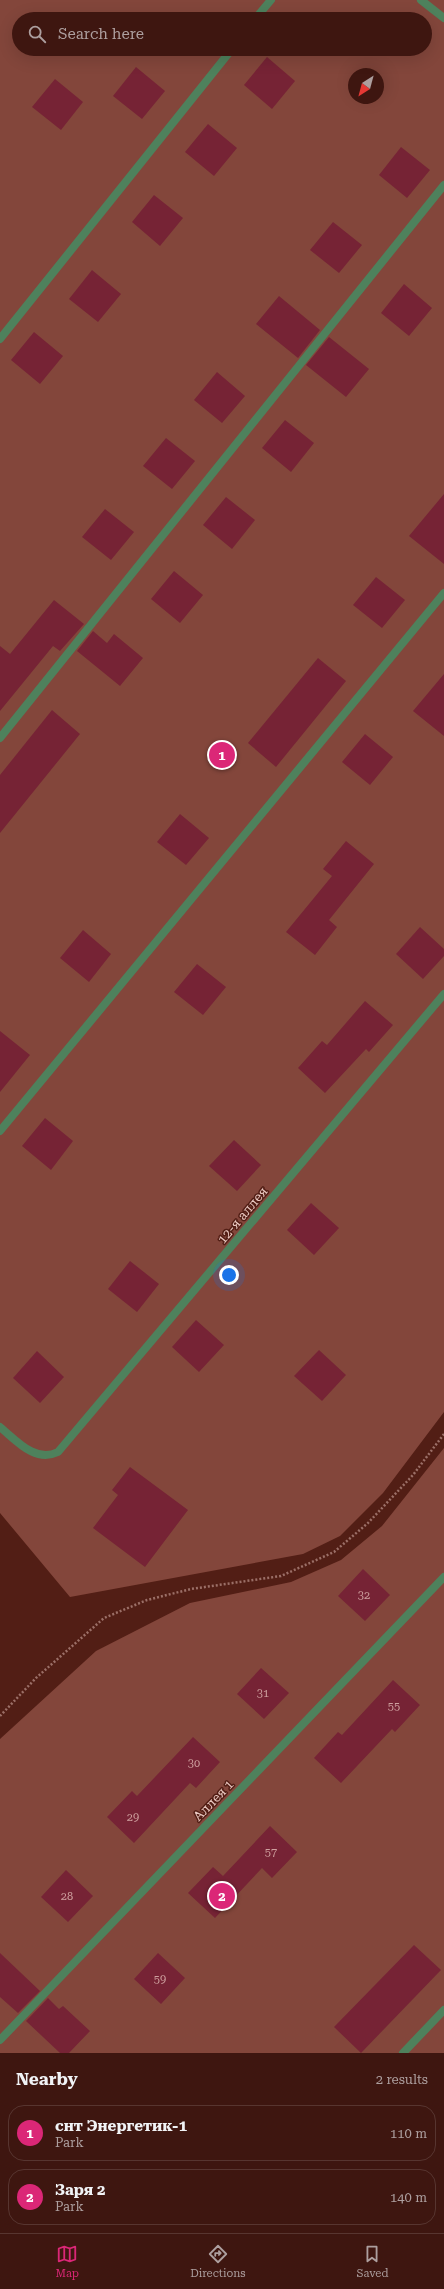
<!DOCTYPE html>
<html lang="en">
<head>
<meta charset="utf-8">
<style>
	body { margin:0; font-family:"Roboto Serif",serif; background:#49231e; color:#f1f3f6 }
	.compass { position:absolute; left:348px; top:68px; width:36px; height:36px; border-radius:50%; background:#3e1610; box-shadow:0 4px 16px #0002; rotate:216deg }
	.you { position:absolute; left:229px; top:1275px; width:14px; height:14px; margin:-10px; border:3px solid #fff; border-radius:50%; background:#1a73e8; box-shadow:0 0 0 6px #1a73e833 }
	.badge { display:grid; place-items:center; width:26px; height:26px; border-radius:50%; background:#db2777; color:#fff; font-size:13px; font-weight:700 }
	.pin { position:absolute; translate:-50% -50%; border:2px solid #fff; box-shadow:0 1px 4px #0006 }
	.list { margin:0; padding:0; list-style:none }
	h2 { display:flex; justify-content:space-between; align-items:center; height:52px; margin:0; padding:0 16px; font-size:17px }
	h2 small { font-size:13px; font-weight:400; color:#ad9f9f }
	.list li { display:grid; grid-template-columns:26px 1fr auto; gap:12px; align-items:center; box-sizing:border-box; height:56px; margin:0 8px 8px; padding:0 8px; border:1px solid #573530; border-radius:16px }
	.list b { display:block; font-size:15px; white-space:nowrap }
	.list p { margin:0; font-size:13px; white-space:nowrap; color:#ad9f9f }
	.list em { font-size:13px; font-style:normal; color:#ad9f9f }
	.icon { flex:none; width:22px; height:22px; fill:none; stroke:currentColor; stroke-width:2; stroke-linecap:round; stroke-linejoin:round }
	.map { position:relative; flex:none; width:444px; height:2053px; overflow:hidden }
	.search { position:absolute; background:#3e1610; box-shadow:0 4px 16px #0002; left:12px; right:12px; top:12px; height:44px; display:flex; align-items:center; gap:10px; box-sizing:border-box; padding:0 14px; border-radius:22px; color:#ad9f9f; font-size:15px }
	.sheet { height:180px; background:#3e1610 }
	nav { display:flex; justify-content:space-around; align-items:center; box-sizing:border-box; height:56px; border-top:1px solid #573530; background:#3e1610; font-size:11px; color:#ad9f9f }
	nav a { display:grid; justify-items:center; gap:2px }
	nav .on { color:#db2777 }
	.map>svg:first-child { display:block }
</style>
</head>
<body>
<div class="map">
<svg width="444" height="2053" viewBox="0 0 444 2053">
	<rect width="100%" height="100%" fill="#521e15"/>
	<g fill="#83463b" fill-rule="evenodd">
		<path d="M0,0H444V1412L383,1493L340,1536L303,1554L70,1597L0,1513ZM19,19H425V49H19ZM354,74H378V98H354Z"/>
		<path d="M444,1448V2053H0V1739L96,1651L190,1603L291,1582L341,1560L382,1526Z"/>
	</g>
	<g fill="#762335">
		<path d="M267,57L295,81L272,109L244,85Z"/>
		<path d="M136,67L165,91L142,119L113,96Z"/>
		<path d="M55,79L83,102L61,130L32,107Z"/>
		<path d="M208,124L237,148L214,176L185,152Z"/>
		<path d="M401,147L430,170L407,198L379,175Z"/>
		<path d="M154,195L183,218L160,246L132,222Z"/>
		<path d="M333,222L362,245L339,273L310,250Z"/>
		<path d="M92,270L121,294L98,322L69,299Z"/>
		<path d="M404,284L432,308L409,336L381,313Z"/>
		<path d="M279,296L320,330L298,358L256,324Z"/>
		<path d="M34,332L63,356L40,384L11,360Z"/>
		<path d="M329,337L369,369L346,397L306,365Z"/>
		<path d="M217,372L245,396L222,423L194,400Z"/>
		<path d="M285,420L314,443L291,472L262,448Z"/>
		<path d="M166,438L195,461L172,489L143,466Z"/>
		<path d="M444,494V564L409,536Z"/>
		<path d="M226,497L255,520L232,549L203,525Z"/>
		<path d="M105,509L134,532L111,560L82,537Z"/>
		<path d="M174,571L203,595L180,623L151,599Z"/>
		<path d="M376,577L405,600L382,628L353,605Z"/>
		<path d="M54,600L84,624L60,651L53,646L0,711V646L10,654Z"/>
		<path d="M93,631L107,643L114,634L143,658L120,686L77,651Z"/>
		<path d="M318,658L346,681L276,767L248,743Z"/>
		<path d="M444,674V736L413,711Z"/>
		<path d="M52,710L80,734L0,833V775Z"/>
		<path d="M365,734L393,757L370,785L342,762Z"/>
		<path d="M180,814L209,838L186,865L157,842Z"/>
		<path d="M346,841L374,864L329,920L337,927L315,955L286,932L332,876L323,869Z"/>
		<path d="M420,927L444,949V956L423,979L396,954Z"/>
		<path d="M83,930L111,954L89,982L60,958Z"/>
		<path d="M197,964L226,987L203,1015L174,992Z"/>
		<path d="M365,1001L393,1025L369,1052L366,1049L325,1093L298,1068L322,1041L327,1045Z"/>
		<path d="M0,1031L30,1055L0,1092Z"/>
		<path d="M45,1118L73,1141L51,1170L22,1146Z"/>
		<path d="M234,1140L261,1165L237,1191L209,1166Z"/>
		<path d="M311,1203L339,1228L314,1255L287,1230Z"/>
		<path d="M130,1261L159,1284L137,1312L108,1289Z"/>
		<path d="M196,1320L224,1345L199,1372L172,1347Z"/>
		<path d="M319,1350L346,1375L322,1401L294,1376Z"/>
		<path d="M37,1351L64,1377L40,1403L13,1378Z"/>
		<path d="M130,1467L188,1510L145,1567L93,1528L118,1495L112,1490Z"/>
		<path d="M363,1569L390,1595L365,1621L338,1596Z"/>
		<path d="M261,1668L289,1693L264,1719L237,1694Z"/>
		<path d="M393,1680L420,1705L395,1732L392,1729L341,1783L314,1758L338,1732L342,1735Z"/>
		<path d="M193,1737L220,1762L196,1788L190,1783L134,1843L107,1817L132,1791L137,1796Z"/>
		<path d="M270,1826L297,1852L272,1878L262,1868L215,1918L188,1893L213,1867L223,1876Z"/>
		<path d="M66,1870L93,1896L68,1922L41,1897Z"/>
		<path d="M414,1945L441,1970L361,2053L334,2027Z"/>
		<path d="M0,1953L40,1991L18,2013L0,1997Z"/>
		<path d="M158,1953L185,1978L161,2004L134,1979Z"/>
		<path d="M48,1998L59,2009L63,2006L90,2031L69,2053H60L26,2021Z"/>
	</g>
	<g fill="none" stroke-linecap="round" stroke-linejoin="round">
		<path stroke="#9b6f67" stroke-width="2.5" stroke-dasharray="2 2" stroke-linecap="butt" d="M0,1716L36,1678L104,1618L147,1600L191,1589L281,1576L334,1552L368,1523L413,1475L444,1434"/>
		<g stroke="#4e815c" stroke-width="8">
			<path d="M255,19L271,0"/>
			<path d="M0,339L232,49"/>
			<path d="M0,738L444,185"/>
			<path d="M0,1131L444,593"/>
			<path d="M0,1427C17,1441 35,1463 58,1452L444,994"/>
			<path d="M0,2040L444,1577"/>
			<path d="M403,2053L444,2010"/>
		</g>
		<path stroke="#4e815c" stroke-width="8" d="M421,0L444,18"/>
	</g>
	<g text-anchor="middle" stroke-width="3" stroke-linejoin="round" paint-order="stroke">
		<g font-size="11" fill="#cea09f">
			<text x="364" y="1599">32</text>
			<text x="263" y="1697">31</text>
			<text x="394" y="1710">55</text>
			<text x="194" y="1767">30</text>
			<text x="133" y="1821">29</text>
			<text x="271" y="1856">57</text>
			<text x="67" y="1900">28</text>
			<text x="160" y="1983">59</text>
		</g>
		<g font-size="13" fill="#ebc9c2" stroke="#521e15">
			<text transform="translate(242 1215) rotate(-50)" y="5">12-я аллея</text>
			<text transform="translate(213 1800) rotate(-46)" y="5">Аллея 1</text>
		</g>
	</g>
</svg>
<svg class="compass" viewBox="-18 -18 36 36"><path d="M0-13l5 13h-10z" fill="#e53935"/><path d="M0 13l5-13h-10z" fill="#ad9f9f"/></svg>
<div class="you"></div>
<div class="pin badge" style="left:222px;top:755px">1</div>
<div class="pin badge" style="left:222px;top:1896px">2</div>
<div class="search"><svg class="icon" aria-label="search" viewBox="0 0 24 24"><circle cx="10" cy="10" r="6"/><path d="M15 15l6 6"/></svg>Search here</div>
</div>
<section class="sheet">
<h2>Nearby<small>2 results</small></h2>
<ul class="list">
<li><span class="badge">1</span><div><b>снт Энергетик-1</b><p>Park</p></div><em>110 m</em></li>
<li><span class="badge">2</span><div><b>Заря 2</b><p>Park</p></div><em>140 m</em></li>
</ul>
</section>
<nav>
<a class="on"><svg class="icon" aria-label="map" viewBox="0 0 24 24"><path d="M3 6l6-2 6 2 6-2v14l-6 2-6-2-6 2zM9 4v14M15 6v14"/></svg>Map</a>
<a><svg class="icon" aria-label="directions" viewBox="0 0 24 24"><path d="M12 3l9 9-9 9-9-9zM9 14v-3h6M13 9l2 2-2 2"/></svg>Directions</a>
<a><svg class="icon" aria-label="saved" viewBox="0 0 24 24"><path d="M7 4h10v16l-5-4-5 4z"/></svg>Saved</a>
</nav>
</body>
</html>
